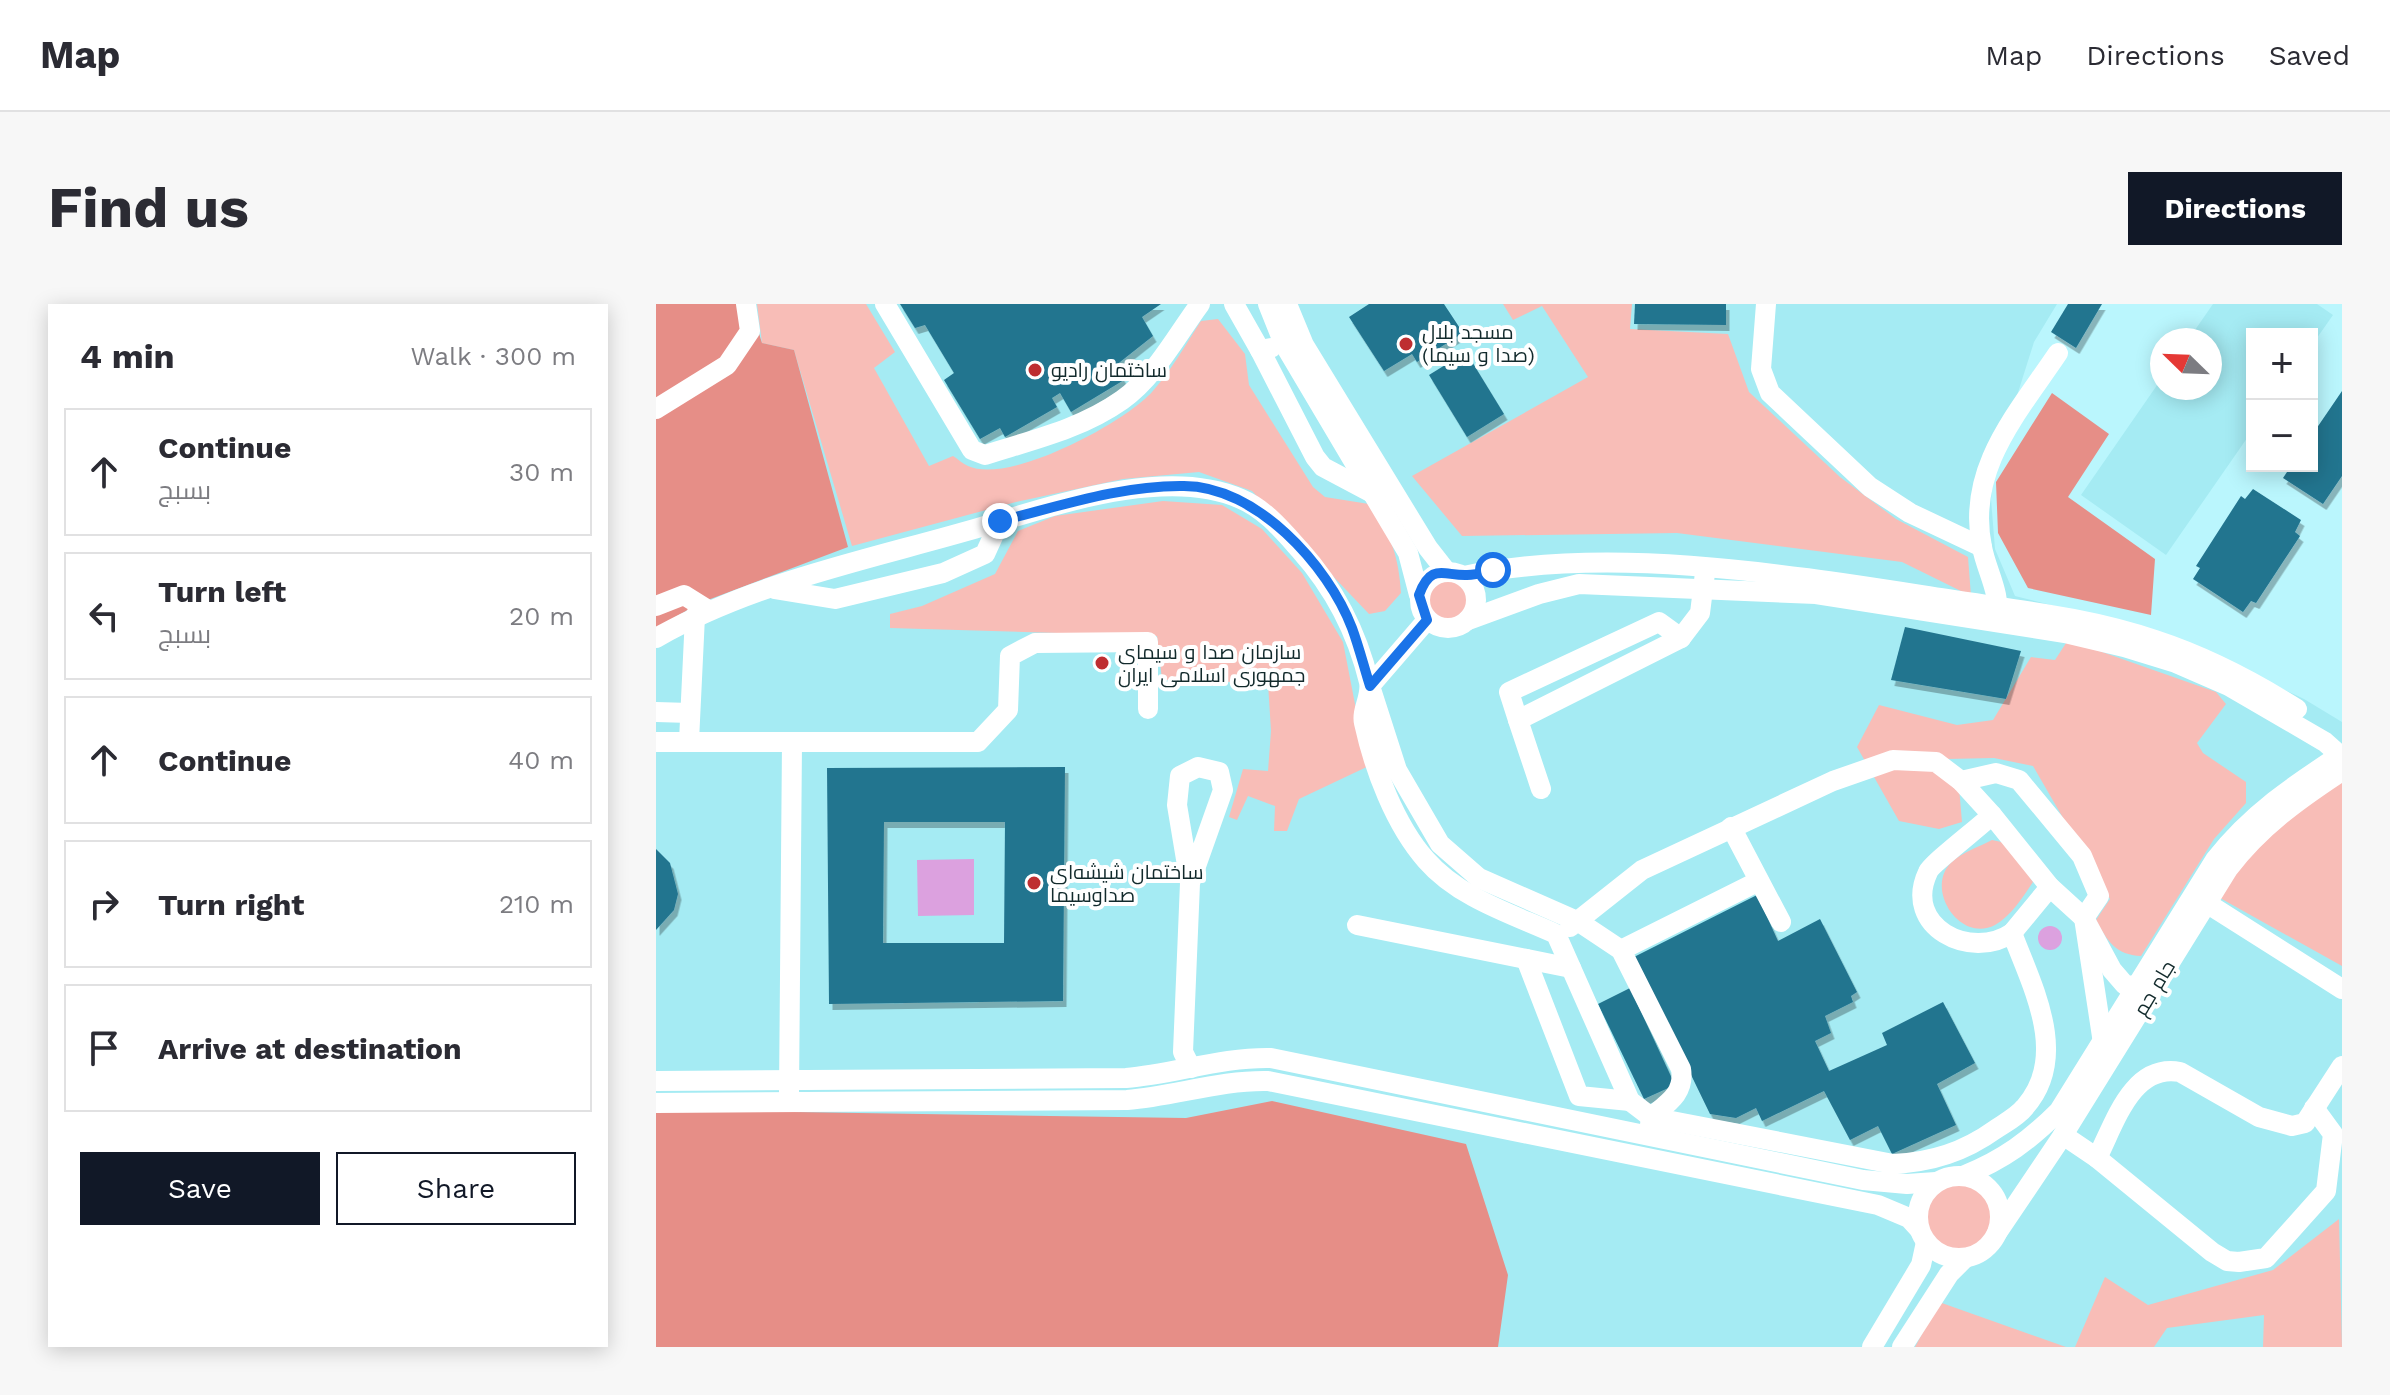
<!DOCTYPE html>
<html lang="en">
<head>
<meta charset="utf-8">
<style>
	body { margin:0; font-family:"Work Sans",Cairo,sans-serif; background:#f7f7f7; color:#2b2b33 }
	.controls { position:absolute; right:24px; top:24px; display:grid; overflow:hidden; border-radius:0px; box-shadow:0 4px 20px #0003 }
	.controls button { width:72px; height:72px; display:grid; place-items:center; padding:0; border:0; border-bottom:2px solid #e1e1e2; background:#fff; color:#2b2b33; font:40px sans-serif }
	.compass { position:absolute; left:1494px; top:24px; width:72px; height:72px; border-radius:50%; background:#fff; box-shadow:0 4px 20px #0003; rotate:293deg }
	.stop { position:absolute; width:24px; height:24px; margin:-18px; border:6px solid #1a73e8; border-radius:50%; background:#fff }
	.stop.end { background:#1a73e8; border-color:#fff; box-shadow:0 2px 8px #0008 }
	.list { margin:0; padding:0; list-style:none }
	h2 { display:flex; justify-content:space-between; align-items:center; height:104px; margin:0; padding:0 32px; font-size:34px }
	h2 small { font-size:26px; font-weight:400; color:#7c7c81 }
	.list li { display:grid; grid-template-columns:52px 1fr auto; gap:24px; align-items:center; box-sizing:border-box; height:128px; margin:0 16px 16px; padding:0 16px; border:2px solid #e1e1e2; border-radius:0px }
	.list b { display:block; font-size:30px; white-space:nowrap }
	.list p { margin:0; font-size:26px; white-space:nowrap; color:#7c7c81 }
	.list em { font-size:26px; font-style:normal; color:#7c7c81 }
	.actions { display:flex; gap:16px; padding:24px 32px }
	.actions a { flex:1; padding:18px 0; border:2px solid #111827; border-radius:0px; text-align:center; font-size:28px; color:#111827 }
	.actions .main { background:#111827; color:#fff }
	.icon { flex:none; width:44px; height:44px; fill:none; stroke:currentColor; stroke-width:2; stroke-linecap:round; stroke-linejoin:round }
	.map { position:relative; flex:none; width:1686px; height:1043px; overflow:hidden; border-radius:0px }
	header { display:flex; align-items:center; gap:48px; box-sizing:border-box; height:112px; padding:0 40px; background:#fff; border-bottom:2px solid #e1e1e2 }
	header strong { font-size:38px }
	nav { display:flex; gap:44px; margin-inline-start:auto; font-size:28px }
	.intro { display:flex; align-items:center; justify-content:space-between; box-sizing:border-box; height:192px; padding:0 48px }
	h1 { margin:0; font-size:56px }
	.button { padding:20px 36px; border-radius:0px; background:#111827; color:#fff; font-size:28px; font-weight:700 }
	main { display:flex; gap:48px; padding:0 48px }
	aside { flex:1; background:#fff; border-radius:0px; box-shadow:0 4px 20px #0003 }
	.map>svg:first-child { display:block }
</style>
</head>
<body>
<header>
<strong>Map</strong>
<nav><a>Map</a><a>Directions</a><a>Saved</a></nav>
</header>
<div class="intro"><h1>Find us</h1><a class="button">Directions</a></div>
<main>
<aside>
<h2>4 min<small>Walk · 300 m</small></h2>
<ul class="list">
<li><svg class="icon" aria-label="ahead" viewBox="0 0 24 24"><path d="M12 20V5M6 11l6-6 6 6"/></svg><div><b>Continue</b><p>بسبج</p></div><em>30 m</em></li>
<li><svg class="icon" aria-label="left" viewBox="0 0 24 24"><path d="M17 20v-9H6M10 6l-5 5 5 5"/></svg><div><b>Turn left</b><p>بسبج</p></div><em>20 m</em></li>
<li><svg class="icon" aria-label="ahead" viewBox="0 0 24 24"><path d="M12 20V5M6 11l6-6 6 6"/></svg><div><b>Continue</b></div><em>40 m</em></li>
<li><svg class="icon" aria-label="right" viewBox="0 0 24 24"><path d="M7 20v-9h11M14 6l5 5-5 5"/></svg><div><b>Turn right</b></div><em>210 m</em></li>
<li><svg class="icon" aria-label="arrive" viewBox="0 0 24 24"><path d="M6 21V4h12l-3 4 3 4H6"/></svg><div><b>Arrive at destination</b></div></li>
</ul>
<div class="actions"><a class="main">Save</a><a>Share</a></div>
</aside>
<div class="map">
<svg width="1686" height="1043" viewBox="0 0 1686 1043">
	<defs>
		<filter id="shadow"><feDropShadow dx="3.5" dy="6" stdDeviation="0" flood-color="#0004"/></filter>
	</defs>
	<rect width="100%" height="100%" fill="#baf6fd"/>
	<g fill="#a5ebf3">
		<path d="M94,0H1401L1378,38L1339,161L1335,195L1339,245L1359,292L1507,329L1648,395L1686,418V1043H0V314L166,228Z"/>
		<path d="M1557,0H1661L1677,11L1656,41V30H1596V127L1510,251L1425,191L1506,74V84H1554V36H1532Z"/>
	</g>
	<g fill="#f8bdb7">
		<path d="M101,0H210L239,48L218,64L273,162L297,152C302,155 307,160 312,162C353,181 468,119 496,88C515,67 530,40 545,17L562,15L589,50L593,81L657,183L669,193L713,200C735,228 743,255 745,289L729,307L713,310L596,187L543,168L467,175L360,198L196,242L138,46L106,39Z"/>
		<path d="M847,0H976L974,25L1072,30L1093,88L1184,173L1240,215L1312,253L1315,292L1246,258L1021,229L806,232L756,172L932,73L886,2L857,16Z"/>
		<path d="M507,197L566,201L606,225L646,269L687,338L704,426L717,460L643,495L631,527H618L619,502L592,492L581,516L573,513L587,465L612,467L615,427L612,379L506,376L501,332L234,324V310L266,302L339,270L362,227L399,212Z"/>
		<circle cx="791" cy="296" r="22"/>
		<path d="M1412,336L1560,388L1570,400L1541,439L1547,449L1590,478V499L1558,535L1485,652C1460,651 1451,637 1440,616L1454,595L1377,462L1338,454L1290,455L1303,483L1306,518L1283,525L1243,517L1201,443L1223,401L1301,421L1337,416L1375,353L1399,356Z"/>
		<path d="M1686,477V662L1564,594L1597,541Z"/>
		<path d="M1336,536L1350,539L1377,578C1367,593 1355,612 1339,621C1303,640 1267,582 1297,557C1307,548 1323,543 1336,536Z"/>
		<circle cx="1303" cy="912" r="36"/>
		<path d="M1683,915L1686,1043H1607L1608,1011L1511,1024L1498,1043H1419L1449,973L1492,1001L1617,966Z"/>
		<path d="M1283,998L1410,1043H1259Z"/>
	</g>
	<g fill="#e68e87">
		<path d="M0,0H94L106,39L138,46L192,243L44,299L0,324Z"/>
		<path d="M1396,89L1453,130L1412,193L1499,255L1495,311L1372,284L1342,229L1340,178Z"/>
		<path d="M616,797L810,840L852,971L842,1043H0V806L530,814Z"/>
	</g>
	<g fill="#dca1df">
		<path d="M318,555V611L262,612L261,556Z"/>
		<circle cx="1394" cy="634" r="12"/>
	</g>
	<g fill="#23748f" fill-rule="evenodd" filter="url(#shadow)">
		<path d="M244,0H505L486,13L497,32L459,62L468,76L415,108L404,89L396,94L401,103L349,133L344,124L324,135L288,76L298,69L269,21L259,24Z"/>
		<path d="M713,0H788L807,29L761,58L756,50L728,67L693,13Z"/>
		<path d="M979,0H1070V21L978,20Z"/>
		<path d="M1412,0H1446L1420,44L1395,28Z"/>
		<path d="M810,48L848,110L811,133L773,71Z"/>
		<path d="M1686,87V172L1667,200L1627,174L1635,162H1656V131Z"/>
		<path d="M1597,185L1645,216L1639,228L1644,232L1600,299L1595,297L1587,308L1537,275L1544,264L1540,262L1585,192L1589,195Z"/>
		<path d="M1249,323L1365,347L1350,395L1235,376Z"/>
		<path d="M409,463L407,697L173,700L171,464ZM228,518H349L348,639H227Z"/>
		<path d="M0,545L14,559L22,590L18,606L0,626Z"/>
		<path d="M1101,591L1122,637L1164,615L1201,688L1195,692L1197,698L1169,712L1175,729L1159,737L1173,767L1231,741L1226,729L1287,698L1319,759L1281,780L1300,821L1236,850L1222,822L1194,836L1168,787L1106,817L1100,804L1080,814L1054,810L978,653Z"/>
		<path d="M974,684L1019,781L988,795L942,700Z"/>
	</g>
	<g fill="none" stroke-linecap="round" stroke-linejoin="round">
		<g stroke="#fff" stroke-width="20">
			<path d="M229,0L316,146L329,151C376,136 425,125 466,96C498,74 521,31 544,0"/>
			<path d="M578,0L604,46L615,44"/>
			<path d="M612,0L628,40L752,249L763,291"/>
			<path d="M631,0L648,41L772,244L790,267"/>
			<path d="M1110,0L1105,65L1114,89L1214,183L1254,209L1326,243"/>
			<path d="M604,46L659,153L667,163L716,189"/>
			<path d="M0,105L71,61L94,27L90,0"/>
			<circle cx="792" cy="296" r="28"/>
			<path d="M808,272C956,240 1141,272 1291,295C1361,306 1432,313 1499,336C1551,353 1595,376 1641,405"/>
			<path d="M118,285L179,295L287,269L329,250L344,217"/>
			<path d="M0,302L28,291L52,306"/>
			<path d="M1340,314C1346,291 1330,266 1326,243C1310,165 1361,110 1402,49"/>
			<path d="M771,316L714,382L741,466L784,540L823,574L923,618L965,646L1025,765C1029,789 1012,799 995,813L994,821"/>
			<path d="M812,316L883,290L923,280L1160,290L1409,329L1468,343L1520,359L1573,382L1669,438L1686,453"/>
			<path d="M0,334C100,277 216,255 325,223C400,201 510,162 585,195C609,205 627,227 644,246C678,284 701,328 713,378C716,392 705,406 708,419C718,465 739,521 770,556C803,594 856,610 900,630L974,797L995,813L1237,860C1276,858 1308,848 1340,825C1349,819 1362,812 1369,803C1414,752 1376,682 1356,629C1315,657 1246,623 1272,568C1275,560 1325,522 1336,511L1394,583L1428,614L1456,666L1469,681L1482,682"/>
			<path d="M0,408L34,409"/>
			<path d="M862,416L853,388L1003,318L1025,334"/>
			<path d="M33,437L39,312"/>
			<path d="M0,438H322L352,406L354,352L379,339L492,338V405"/>
			<path d="M1305,477L1340,469L1363,476L1426,552L1443,592L1428,614L1447,739"/>
			<path d="M885,485L862,416L1025,334L1044,309L1049,269"/>
			<path d="M1075,523L1125,618"/>
			<path d="M534,579L521,501L524,472L542,463L563,468L567,486L534,579L527,748L535,764"/>
			<path d="M1541,593L1686,685"/>
			<path d="M701,621L915,664"/>
			<path d="M914,623L986,566L1177,477L1237,456L1280,458L1305,477L1336,511"/>
			<path d="M1356,629L1394,583"/>
			<path d="M965,646L1103,577"/>
			<path d="M870,655L923,792L974,797"/>
			<path d="M0,777L470,774C519,770 565,753 615,754L1207,876L1251,880L1280,878"/>
			<path d="M133,790L136,438"/>
			<path d="M0,799L471,796C519,792 564,776 612,777L1222,901L1253,914L1263,925"/>
			<path d="M1407,831L1441,854C1459,819 1476,759 1524,768L1603,813L1636,822L1649,819L1686,762"/>
			<path d="M1441,854L1556,948L1571,957L1583,958L1610,954L1670,887L1677,830L1658,804"/>
			<path d="M1309,871C1347,856 1374,836 1403,807L1559,556C1595,510 1638,481 1686,450"/>
			<circle cx="1303" cy="913" r="41"/>
			<path d="M1341,929L1407,831L1572,565C1604,523 1642,496 1686,467"/>
			<path d="M1216,1043L1265,961L1270,938"/>
			<path d="M1246,1043L1293,970L1309,954"/>
		</g>
	</g>
	<g fill="none" stroke-linecap="round" stroke-linejoin="round">
		<path stroke="#1a73e8" stroke-width="10" d="M344,217C404,202 466,181 528,182C600,182 672,261 696,324C703,343 708,363 714,382L771,316L763,291C775,258 788,272 811,271C820,271 829,268 837,266"/>
	</g>
	<g fill="#be2e31" stroke="#fff" stroke-width="3">
		<circle cx="750" cy="40" r="8"/>
		<circle cx="379" cy="66" r="8"/>
		<circle cx="446" cy="359" r="8"/>
		<circle cx="378" cy="579" r="8"/>
	</g>
	<g text-anchor="middle" stroke-width="8" stroke-linejoin="round" paint-order="stroke">
		<g font-size="20" fill="#122a2c" stroke="#fff" text-anchor="start">
			<text x="766" y="35">مسجد بلال<tspan x="766" dy="23">(صدا و سیما)</tspan></text>
			<text x="395" y="73">ساختمان رادیو</text>
			<text x="462" y="355">سازمان صدا و سیمای<tspan x="462" dy="23">جمهوری اسلامی ایران</tspan></text>
			<text x="394" y="575">ساختمان شیشه‌ای<tspan x="394" dy="23">صداوسیما</tspan></text>
		</g>
		<g font-size="20" fill="#122a2c" stroke="#fff">
			<text transform="translate(1498 684) rotate(-59)" y="7">جام جم</text>
		</g>
	</g>
</svg>
<div class="controls">
<button>+</button>
<button>−</button>
</div>
<svg class="compass" viewBox="-18 -18 36 36"><path d="M0-13l5 13h-10z" fill="#e53935"/><path d="M0 13l5-13h-10z" fill="#7c7c81"/></svg>
<div class="stop" style="left:837px;top:266px"></div>
<div class="stop end" style="left:344px;top:217px"></div>
</div>
</main>
</body>
</html>
